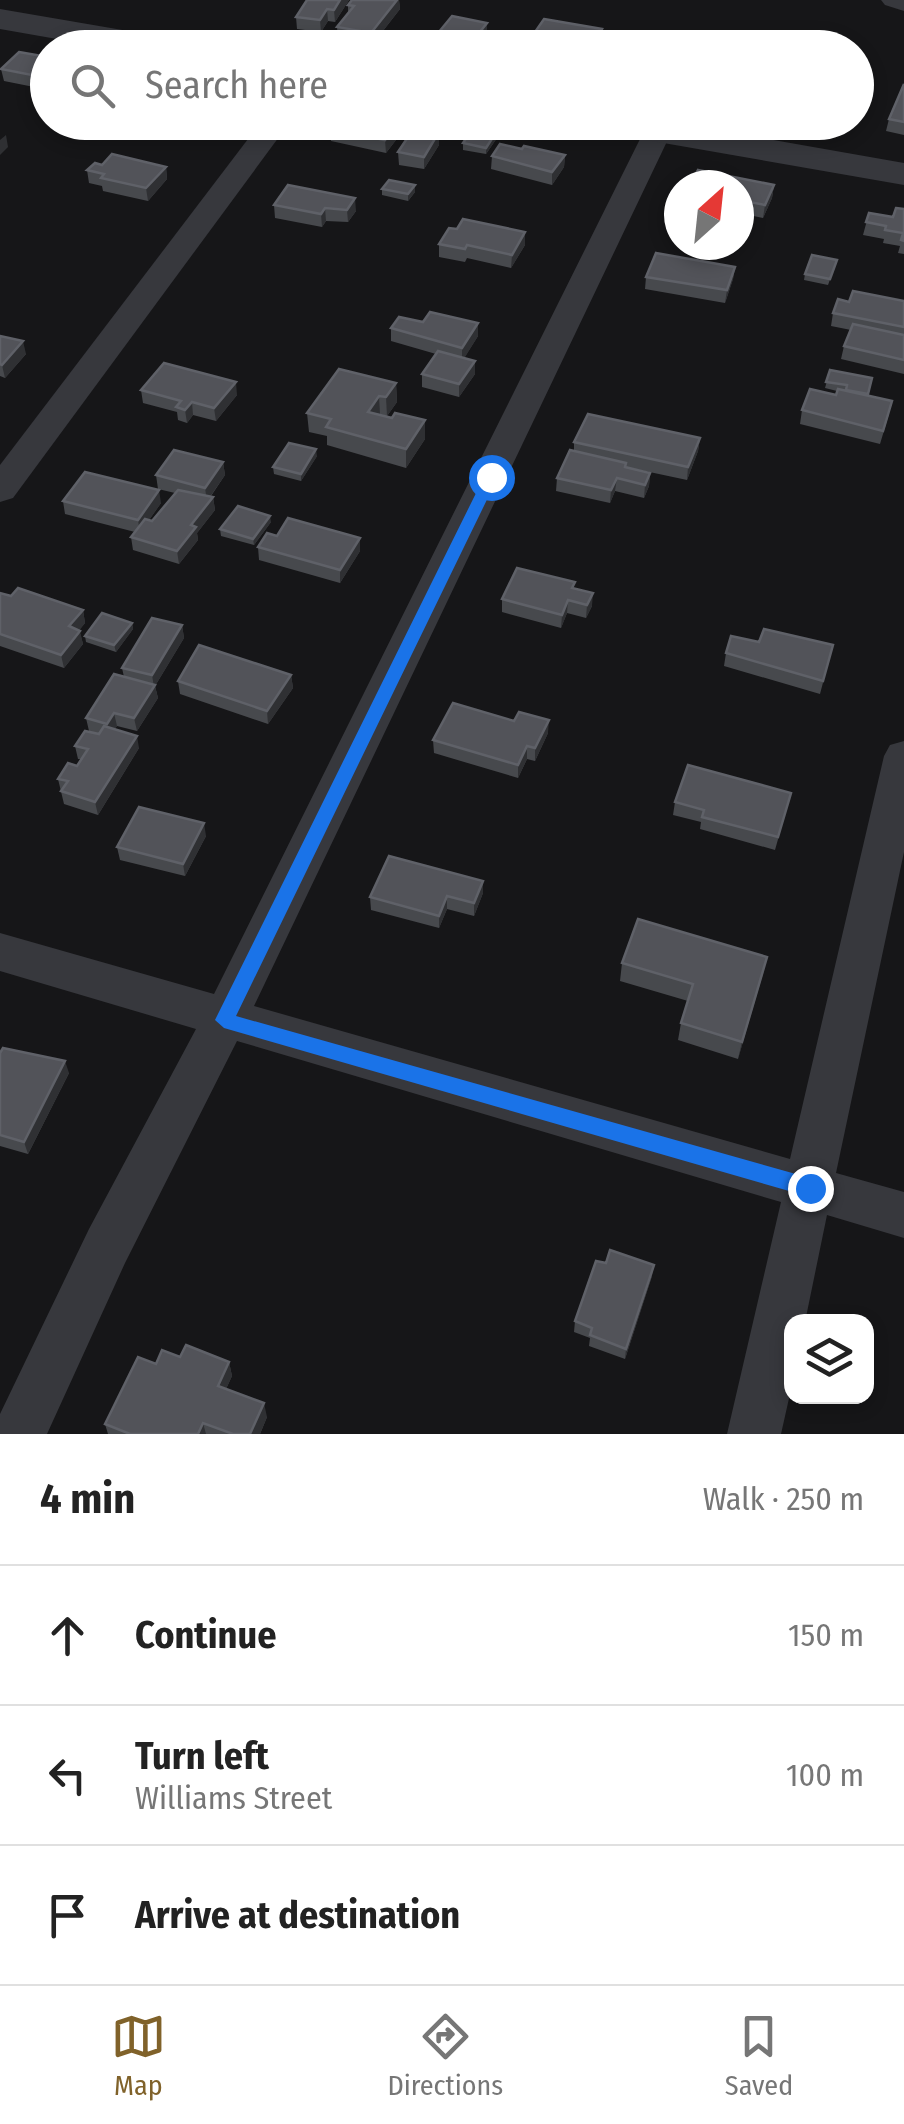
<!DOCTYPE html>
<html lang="en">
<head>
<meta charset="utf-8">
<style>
	body { margin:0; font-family:"Fira Sans Condensed",sans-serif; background:#f2f2f2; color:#222 }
	.controls { position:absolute; right:30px; bottom:30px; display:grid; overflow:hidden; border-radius:20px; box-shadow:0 5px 15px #0003 }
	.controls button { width:90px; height:90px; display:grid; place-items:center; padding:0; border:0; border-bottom:2px solid #e0e0e0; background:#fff; color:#222; font:50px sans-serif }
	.compass { position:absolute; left:664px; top:170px; width:90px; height:90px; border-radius:50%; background:#fff; box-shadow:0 5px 15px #0003; rotate:27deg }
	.stop { position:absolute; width:30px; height:30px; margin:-22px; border:8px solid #1a73e8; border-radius:50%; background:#fff }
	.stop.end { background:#1a73e8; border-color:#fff; box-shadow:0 2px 10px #0008 }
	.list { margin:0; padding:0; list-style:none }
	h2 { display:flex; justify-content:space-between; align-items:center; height:130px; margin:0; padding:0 40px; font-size:42px }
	h2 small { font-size:32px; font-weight:400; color:#767676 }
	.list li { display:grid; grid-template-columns:65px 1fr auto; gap:30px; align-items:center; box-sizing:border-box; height:140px; padding:0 40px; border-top:2px solid #e0e0e0 }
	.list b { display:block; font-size:38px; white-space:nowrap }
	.list p { margin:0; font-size:32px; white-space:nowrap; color:#767676 }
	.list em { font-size:32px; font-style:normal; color:#767676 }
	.icon { flex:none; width:55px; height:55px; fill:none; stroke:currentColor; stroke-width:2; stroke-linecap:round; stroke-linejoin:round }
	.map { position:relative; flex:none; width:904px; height:1434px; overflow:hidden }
	.search { position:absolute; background:#fff; box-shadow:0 5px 15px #0003; left:30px; right:30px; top:30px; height:110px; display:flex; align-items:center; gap:25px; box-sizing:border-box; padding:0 35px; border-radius:55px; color:#767676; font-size:38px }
	.sheet { height:550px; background:#fff }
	nav { display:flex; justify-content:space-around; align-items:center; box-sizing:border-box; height:140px; border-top:2px solid #e0e0e0; background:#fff; font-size:28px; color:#767676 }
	nav a { display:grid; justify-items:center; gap:5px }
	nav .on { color:#80622a }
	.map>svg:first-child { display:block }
</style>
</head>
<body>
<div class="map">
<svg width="904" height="1434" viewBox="0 0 904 1434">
	<rect width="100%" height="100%" fill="#161618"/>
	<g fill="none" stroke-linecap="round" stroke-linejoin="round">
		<g fill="#37383d" fill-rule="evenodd">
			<path d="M881,0H904V11L885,5Z"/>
			<path d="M261,122H290L13,498L0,502V465Z"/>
			<path d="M658,122L668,125L672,131L254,1006L790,1159L884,756L890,745L904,741V852L836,1173L904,1192V1238L827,1215L805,1322H792V1385L781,1434H727L781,1202L237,1041L125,1263L47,1434H0V1414L89,1229L196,1029L0,971V933L214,994L644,131L648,125Z"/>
		</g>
		<g fill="#37383d" fill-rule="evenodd">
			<path d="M0,9L169,38L181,41L185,48H108L0,29Z"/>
			<path d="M589,122H670L904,163V185L606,133L594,129Z"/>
		</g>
	</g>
	<g fill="#47494d">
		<path d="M307,0H349L335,22L328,21L321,32L297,29L296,17Z"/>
		<path d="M352,0H399L400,9L372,45L338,39L337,27L348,14V5Z"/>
		<path d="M487,23V35L477,48H430V43Z"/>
		<path d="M535,32L601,42L547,46L535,44Z"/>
		<path d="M48,57L44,89L4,81L1,69Z"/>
		<path d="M904,84V135L886,131L889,119Z"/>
		<path d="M335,122H386V125L395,127L396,140L386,153L331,141L330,129Z"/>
		<path d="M497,131V138L486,154L463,150V143Z"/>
		<path d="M439,132V145L424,169L399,165L398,152Z"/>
		<path d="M565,155L564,167L552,185L491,169L492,156Z"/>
		<path d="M102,165L166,167L167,179L148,201L103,191L102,186L89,183L87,170Z"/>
		<path d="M739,185H774L772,198L763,218L739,213Z"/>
		<path d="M382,189L415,192L408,201L382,195Z"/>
		<path d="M274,205L356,211L348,222L326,221L322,227L275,218Z"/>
		<path d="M904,209V254L898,253L900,246L883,243L884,239L863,235L869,213L893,217Z"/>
		<path d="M439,244L525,245L511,268L467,258L465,262L439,257Z"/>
		<path d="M837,260L828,285L804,280L805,274Z"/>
		<path d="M735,267L733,279L725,303L645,289L646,277Z"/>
		<path d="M904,301V374L841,359L844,346L851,330L831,326L833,313L849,302Z"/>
		<path d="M391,328L478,336L464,358L475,374L459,397L422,387V374L436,354L391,341Z"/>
		<path d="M0,336L26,354L5,378L0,376Z"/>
		<path d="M830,370L872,378L868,396L889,414L880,444L800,424L802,410L836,395L837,391L825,388Z"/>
		<path d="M396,383L397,402L387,416L380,414L392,418L425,420V439L406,468L327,445V436L309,432L307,413Z"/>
		<path d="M141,390L237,395L216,421L193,415L187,423L178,420L177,412L143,403Z"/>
		<path d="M700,438L698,451L687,480L626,467L650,473L649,486L644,498L615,491L610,503L556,491L557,478L574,451V442Z"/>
		<path d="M317,456L301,481L274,474L273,467Z"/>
		<path d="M223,462L225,475L211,496L213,497L215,510L197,533L198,540L179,564L133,550L131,537L135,532L65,514L63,501L161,503L149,520L152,521L175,493L158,489L156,475Z"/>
		<path d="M271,522L254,545L221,536L220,529Z"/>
		<path d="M258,547L360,551L340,583L259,560Z"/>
		<path d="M574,588L592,606L586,618L567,613L561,628L502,612V599Z"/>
		<path d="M0,593L83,610L85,623L79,630L83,644L64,668L0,646Z"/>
		<path d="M132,623L133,629L116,652L86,642L85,636Z"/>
		<path d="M182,625L184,638L155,686L158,698L137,731L117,726L114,729L139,748L98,815L64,804L58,779L77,766L81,759H78L75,746L89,731L86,718L124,677L122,668Z"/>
		<path d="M759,642L833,645L820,694L724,666L726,653Z"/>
		<path d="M291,675L293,688L268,724L180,694L178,681Z"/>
		<path d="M548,733L535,761L527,759L518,778L434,753L433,740Z"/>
		<path d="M791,793L775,850L700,829L701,822L673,815L675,802Z"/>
		<path d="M206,836L185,876L120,860L117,847Z"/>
		<path d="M483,881V893L474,916L447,909L439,928L371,910L370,897Z"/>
		<path d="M767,957L738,1059L678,1040L681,1023L688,1001L620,981L622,963Z"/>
		<path d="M0,1053L69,1073L28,1154L0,1146Z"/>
		<path d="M652,1276L625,1359L589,1346L590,1338L574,1332L575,1321Z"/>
		<path d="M180,1357L229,1362L232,1376L226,1389L267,1417L260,1434H108L105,1424L156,1364Z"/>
	</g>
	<g fill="#2f3033">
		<path d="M340,0H349L335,22L334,10Z"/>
		<path d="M397,0H399L400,9L372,45L371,33Z"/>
		<path d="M327,9L328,21L321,32L320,20Z"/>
		<path d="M487,23V35L477,48H467Z"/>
		<path d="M602,29L601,42L598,48H591Z"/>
		<path d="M48,74V87L44,89L42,77Z"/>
		<path d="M395,127L396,140L386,153L385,140Z"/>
		<path d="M497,131V138L486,154V148Z"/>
		<path d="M439,132V145L424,169V157Z"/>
		<path d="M6,135L8,147L0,155V140Z"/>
		<path d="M565,155L564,167L552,185V172Z"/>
		<path d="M166,167L167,179L148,201L146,188Z"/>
		<path d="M415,185V192L408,201V194Z"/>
		<path d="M774,185L772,198L763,218L765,205Z"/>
		<path d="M355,198L356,211L348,222L347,210Z"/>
		<path d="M325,208L326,221L322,227L321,214Z"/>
		<path d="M525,232V245L511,268L512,255Z"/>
		<path d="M735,267L733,279L725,303L727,290Z"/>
		<path d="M478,323V336L462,362V348Z"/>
		<path d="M23,341L26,354L5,378L2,365Z"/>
		<path d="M475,361V374L459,397V384Z"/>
		<path d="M236,382L237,395L216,421L214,408Z"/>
		<path d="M396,383L397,402L387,416L386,397Z"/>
		<path d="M379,396L380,414L368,412Z"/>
		<path d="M192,402L193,415L187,423L185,410Z"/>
		<path d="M425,420V439L406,468V449Z"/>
		<path d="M700,438L698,451L687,480L688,467Z"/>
		<path d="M316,449L317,456L301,481V474Z"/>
		<path d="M223,462L225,475L207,501L205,488Z"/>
		<path d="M650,473L649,486L644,498L645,485Z"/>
		<path d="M617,478L615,491L610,503L611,490Z"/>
		<path d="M159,490L161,503L140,533L138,520Z"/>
		<path d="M213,497L215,510L197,533L198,540L179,564L177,551L191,525Z"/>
		<path d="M270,516L271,522L254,545L253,539Z"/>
		<path d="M360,538V551L340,583V570Z"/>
		<path d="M593,593L592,606L586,618L587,605Z"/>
		<path d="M568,600L567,613L561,628L562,615Z"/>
		<path d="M83,610L85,623L72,640L69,626Z"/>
		<path d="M132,623L133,629L116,652L114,645Z"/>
		<path d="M182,625L184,638L155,686L158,698L137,731L134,718L154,687L152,675Z"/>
		<path d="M80,631L83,644L64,668L61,655Z"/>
		<path d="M291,675L293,688L268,724L267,711Z"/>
		<path d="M114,713L117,726L110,736L107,724Z"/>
		<path d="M549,720L548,733L535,761V748Z"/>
		<path d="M137,736L139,748L98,815L95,802Z"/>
		<path d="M527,746V759L518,778V765Z"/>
		<path d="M204,823L206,836L185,876L183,864Z"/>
		<path d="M483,881V893L474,916V903Z"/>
		<path d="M447,896V909L439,928V916Z"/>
		<path d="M767,957L763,974L738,1059L742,1042Z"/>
		<path d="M65,1061L69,1073L28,1154L24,1142Z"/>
		<path d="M654,1265L652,1276L625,1359L626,1349Z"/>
		<path d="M229,1362L232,1376L221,1400L218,1386Z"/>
		<path d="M264,1403L267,1417L260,1434H250Z"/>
		<path d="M203,1423L206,1434H198Z"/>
	</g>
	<g fill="#525359" stroke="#5f6168" stroke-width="2.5">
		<path d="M307,0H340L334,10L327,9L320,20L296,17Z"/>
		<path d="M352,0H397L371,33L337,27L354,6L348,5Z"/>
		<path d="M452,16L487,23L467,48H454L430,43Z"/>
		<path d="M544,19L602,29L591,48H546L554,35L535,32Z"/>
		<path d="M675,41L709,48H671Z"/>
		<path d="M19,52L48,57V74L42,77L1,69Z"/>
		<path d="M904,84V122L889,119Z"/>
		<path d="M335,122H382L381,124L395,127L385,140L330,129Z"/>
		<path d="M474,127L497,131L486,148L463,143Z"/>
		<path d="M414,128L439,132L424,157L398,152Z"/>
		<path d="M500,144L522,149L524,146L565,155L552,172L492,156Z"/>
		<path d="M112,154L166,167L146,188L101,178L104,174L87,170L95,163L102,165Z"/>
		<path d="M698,170L774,185L765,205L739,200V185H690Z"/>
		<path d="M389,180L415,185L408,194L382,189Z"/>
		<path d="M288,185L355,198L347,210L325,208L321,214L274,205Z"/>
		<path d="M896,208L904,209V241L901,240L903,233L885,230L886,226L866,222L869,213L893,217Z"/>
		<path d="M463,219L525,232L512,255L467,245L465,249L439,244L449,228L457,229Z"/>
		<path d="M656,253L735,267L727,290L646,277Z"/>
		<path d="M812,255L837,260L830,279L805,274Z"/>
		<path d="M853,291L904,301V327L833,313L838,299L849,302Z"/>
		<path d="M430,312L478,323L462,348L391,328L399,317L423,322Z"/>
		<path d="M853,324L904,335V360L844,346Z"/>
		<path d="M0,336L23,341L2,365L0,364Z"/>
		<path d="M438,351L475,361L459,384L422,374Z"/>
		<path d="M164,363L236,382L214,408L192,402L185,410L176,407L181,401L141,390Z"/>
		<path d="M339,369L396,383L386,397L379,396L368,412L392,418L395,413L425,420L406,449L326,427L331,419L307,413Z"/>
		<path d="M830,370L872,378L868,394L846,390L847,385L826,382Z"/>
		<path d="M810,389L836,395L838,389L892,401L883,431L802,410Z"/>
		<path d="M588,414L700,438L688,467L574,442Z"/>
		<path d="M289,443L316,449L301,474L273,467Z"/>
		<path d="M174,450L223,462L205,488L156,475Z"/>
		<path d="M570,450L626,463L625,467L650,473L645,485L617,478L611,490L557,478Z"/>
		<path d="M85,472L159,490L138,520L63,501Z"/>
		<path d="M178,490L213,497L191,525L196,527L177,551L131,537L145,519L152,521Z"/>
		<path d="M238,506L270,516L253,539L220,529Z"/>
		<path d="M288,518L360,538L340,570L258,547L267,533L277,536Z"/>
		<path d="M517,568L575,582L572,588L593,593L587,605L568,600L562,615L502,599Z"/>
		<path d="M18,588L83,610L69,626L80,631L61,655L0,634V593L11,596Z"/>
		<path d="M102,613L132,623L114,645L85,636Z"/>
		<path d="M152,618L182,625L152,675L122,668Z"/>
		<path d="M764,629L833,645L823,681L726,653L731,636L759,642Z"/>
		<path d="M199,645L291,675L267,711L178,681Z"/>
		<path d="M114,674L155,685L134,718L114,713L107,724L86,718Z"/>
		<path d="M453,703L514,721L519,712L549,720L535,748L527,746L518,765L433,740Z"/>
		<path d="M104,726L137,736L95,802L61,791L68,781L58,779L68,763L77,766L88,749L75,746L85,731L99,734Z"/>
		<path d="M688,765L791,793L778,837L702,817L704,810L675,802Z"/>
		<path d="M139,807L204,823L183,864L117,847Z"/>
		<path d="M389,856L483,881L474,903L447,896L439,916L370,897Z"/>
		<path d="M638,919L767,957L742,1042L681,1023L693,984L622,963Z"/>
		<path d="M3,1048L65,1061L24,1142L0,1135V1053Z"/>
		<path d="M610,1250L654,1265L626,1349L590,1335L592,1328L575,1321L596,1261L606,1263Z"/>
		<path d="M186,1345L229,1362L218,1386L264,1403L250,1434H233L203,1423L198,1434H130L105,1424L138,1357L156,1364L162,1350L180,1357Z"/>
	</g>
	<path fill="#1a73e8" d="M491,472L498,477L236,1016L810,1178L818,1181V1194L810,1197L224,1028L215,1020L484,477Z"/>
</svg>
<div class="controls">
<button><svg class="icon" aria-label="layers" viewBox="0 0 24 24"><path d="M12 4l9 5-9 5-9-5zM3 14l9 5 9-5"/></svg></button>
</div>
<svg class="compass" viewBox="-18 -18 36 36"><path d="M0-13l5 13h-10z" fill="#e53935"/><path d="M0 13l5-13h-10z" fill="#767676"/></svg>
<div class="stop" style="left:491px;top:477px"></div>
<div class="stop end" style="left:810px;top:1188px"></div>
<div class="search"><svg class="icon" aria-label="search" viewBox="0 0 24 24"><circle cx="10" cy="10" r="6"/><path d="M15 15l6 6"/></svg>Search here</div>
</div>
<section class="sheet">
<h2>4 min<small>Walk · 250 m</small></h2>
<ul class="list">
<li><svg class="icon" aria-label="ahead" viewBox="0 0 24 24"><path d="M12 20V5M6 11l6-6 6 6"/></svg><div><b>Continue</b></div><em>150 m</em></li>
<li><svg class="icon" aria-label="left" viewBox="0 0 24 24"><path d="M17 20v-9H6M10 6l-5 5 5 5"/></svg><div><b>Turn left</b><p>Williams Street</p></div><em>100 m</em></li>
<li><svg class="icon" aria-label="arrive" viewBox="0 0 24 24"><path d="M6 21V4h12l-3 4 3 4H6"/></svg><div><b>Arrive at destination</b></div></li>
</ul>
</section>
<nav>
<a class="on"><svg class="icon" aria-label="map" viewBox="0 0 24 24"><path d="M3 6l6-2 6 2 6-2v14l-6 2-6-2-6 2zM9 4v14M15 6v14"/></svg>Map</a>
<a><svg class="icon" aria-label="directions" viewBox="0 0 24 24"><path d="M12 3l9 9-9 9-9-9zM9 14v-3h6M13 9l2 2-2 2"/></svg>Directions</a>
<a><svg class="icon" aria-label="saved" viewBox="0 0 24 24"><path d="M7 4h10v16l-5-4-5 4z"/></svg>Saved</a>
</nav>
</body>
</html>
